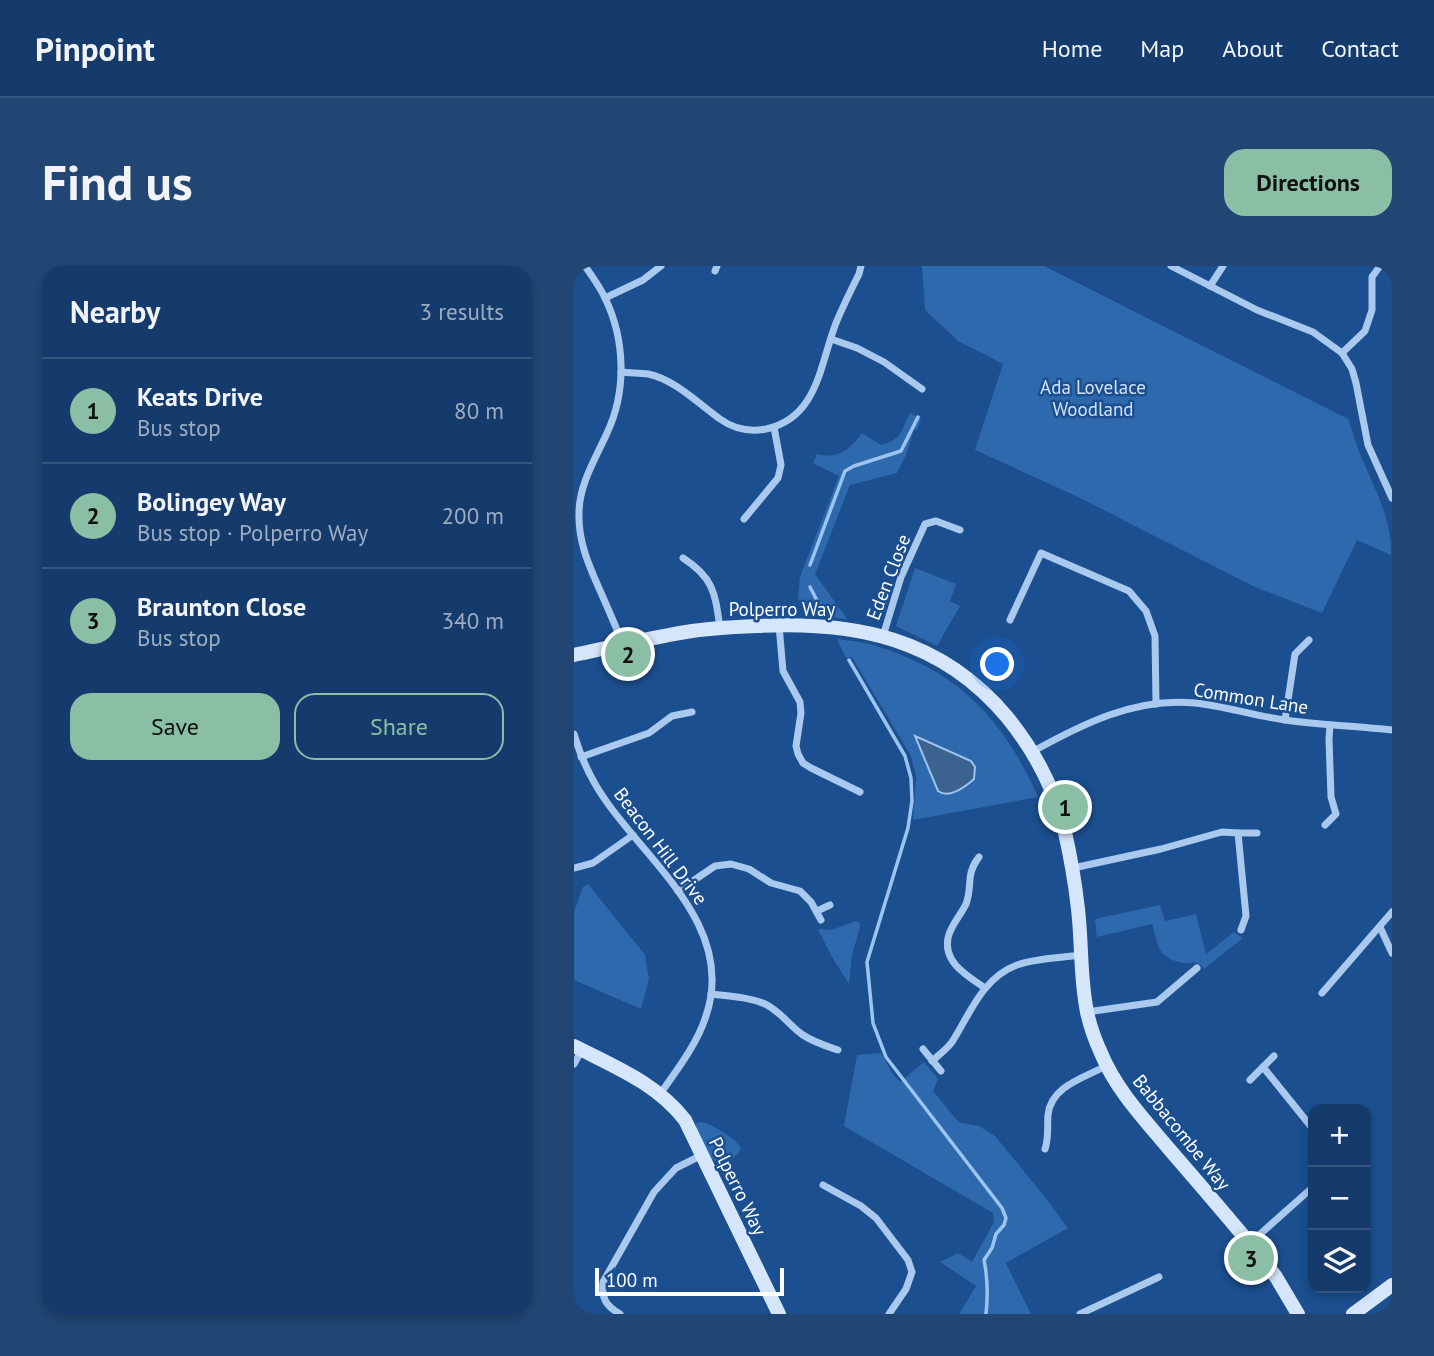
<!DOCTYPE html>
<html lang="en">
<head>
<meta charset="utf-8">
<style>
	body { margin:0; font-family:"PT Sans",sans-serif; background:#214673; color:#f1f3f6 }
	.controls { position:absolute; right:21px; bottom:21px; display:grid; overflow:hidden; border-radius:14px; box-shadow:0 4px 10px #0003 }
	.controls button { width:63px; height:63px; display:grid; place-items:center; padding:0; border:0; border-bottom:2px solid #33557e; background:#143b6b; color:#f1f3f6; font:35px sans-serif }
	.scale { position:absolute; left:21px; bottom:18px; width:189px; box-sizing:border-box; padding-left:7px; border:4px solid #fff; border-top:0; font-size:19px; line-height:24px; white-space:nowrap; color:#fff; -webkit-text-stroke:5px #1b4f8f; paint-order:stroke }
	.you { position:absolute; left:424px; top:399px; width:24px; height:24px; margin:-18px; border:5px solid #fff; border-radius:50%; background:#1a73e8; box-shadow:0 0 0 10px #1a73e833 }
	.badge { display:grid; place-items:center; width:46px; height:46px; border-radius:50%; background:#8abfa5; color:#111; font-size:23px; font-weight:700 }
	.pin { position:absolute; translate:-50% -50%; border:4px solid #fff; box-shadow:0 2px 7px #0006 }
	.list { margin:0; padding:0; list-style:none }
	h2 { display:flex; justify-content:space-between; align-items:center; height:91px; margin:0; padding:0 28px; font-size:30px }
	h2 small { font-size:23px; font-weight:400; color:#9dadc1 }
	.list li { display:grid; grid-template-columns:46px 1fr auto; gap:21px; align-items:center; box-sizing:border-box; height:105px; padding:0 28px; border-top:2px solid #33557e }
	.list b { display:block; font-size:26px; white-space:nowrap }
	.list p { margin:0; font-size:23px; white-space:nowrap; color:#9dadc1 }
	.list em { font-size:23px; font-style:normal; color:#9dadc1 }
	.actions { display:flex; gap:14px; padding:21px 28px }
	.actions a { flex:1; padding:16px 0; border:2px solid #8abfa5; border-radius:21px; text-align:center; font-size:24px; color:#8abfa5 }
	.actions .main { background:#8abfa5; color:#111 }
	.icon { flex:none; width:38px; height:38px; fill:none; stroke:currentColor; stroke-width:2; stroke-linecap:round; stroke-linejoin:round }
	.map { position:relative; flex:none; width:818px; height:1048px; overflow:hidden; border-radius:21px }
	header { display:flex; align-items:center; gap:42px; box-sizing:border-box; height:98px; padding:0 35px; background:#143b6b; border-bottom:2px solid #33557e }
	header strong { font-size:33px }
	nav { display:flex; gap:38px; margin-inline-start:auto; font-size:24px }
	.intro { display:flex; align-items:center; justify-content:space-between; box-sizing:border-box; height:168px; padding:0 42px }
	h1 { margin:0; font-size:49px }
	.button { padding:18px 32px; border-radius:21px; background:#8abfa5; color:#111; font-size:24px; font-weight:700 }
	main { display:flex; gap:42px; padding:0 42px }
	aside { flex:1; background:#143b6b; border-radius:21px; box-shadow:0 4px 10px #0003 }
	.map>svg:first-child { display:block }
</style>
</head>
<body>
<header>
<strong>Pinpoint</strong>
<nav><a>Home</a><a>Map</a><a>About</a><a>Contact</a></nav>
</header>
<div class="intro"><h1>Find us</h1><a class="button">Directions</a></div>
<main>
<aside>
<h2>Nearby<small>3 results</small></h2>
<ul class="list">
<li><span class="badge">1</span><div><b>Keats Drive</b><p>Bus stop</p></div><em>80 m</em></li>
<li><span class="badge">2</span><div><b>Bolingey Way</b><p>Bus stop · Polperro Way</p></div><em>200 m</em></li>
<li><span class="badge">3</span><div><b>Braunton Close</b><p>Bus stop</p></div><em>340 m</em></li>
</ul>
<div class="actions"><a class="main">Save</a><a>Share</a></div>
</aside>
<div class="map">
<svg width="818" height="1048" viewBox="0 0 818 1048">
	<rect width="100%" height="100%" fill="#1b4f8f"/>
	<g fill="#2e69ad">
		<path d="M348,0H470L774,153C779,167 783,182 789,195C802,225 818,255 817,289L783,274L748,347L681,321L502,230L401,184L429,98L384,75L351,44Z"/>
		<path d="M336,147L347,152L343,164L340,163L332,189L323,207L276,219L241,308L273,353L233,349L224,332L226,311L265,210L239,197L243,188C263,194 277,183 288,167L307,179C328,174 327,164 336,147Z"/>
		<path d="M341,302L382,318L376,335L386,340L363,380L322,360Z"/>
		<path d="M263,373C277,375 292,376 305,381C386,406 431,456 464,531L339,554L342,510L337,490L278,391L272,392Z"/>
		<path d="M14,618L71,689L75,713L67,743L0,714V646L9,621Z"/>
		<path d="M586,639L591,655L622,648L632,688L660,666L669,672L630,703C623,693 620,698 611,697C604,697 591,692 587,685C582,678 581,666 578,658L523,671L521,653Z"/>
		<path d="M282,655L286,657V661L278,689L275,718L258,691L244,663L257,664Z"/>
		<path d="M307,787L318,807L326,816L350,796L364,813L359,825L382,853L387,857L405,860L421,870L467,926L494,962L432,997L457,1048H385L402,1020L366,996L384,987L398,996L420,956L419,947L270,860L283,789Z"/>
		<path d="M126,856C137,857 161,872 167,882C163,893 148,901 138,893L122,863V858Z"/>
	</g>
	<path fill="#3c6290" stroke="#9cc4f0" stroke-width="2" d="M341,470L397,495L401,501L400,513C391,521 375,533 364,525Z"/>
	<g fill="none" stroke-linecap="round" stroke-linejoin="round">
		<g stroke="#9cc4f0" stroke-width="3.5">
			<path d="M236,299L271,205L280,200L327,185L344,151"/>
			<path d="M236,321L250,348"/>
			<path d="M275,394L331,490L337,512L338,535L334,562L293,696L299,757L312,791L428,942L432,952L430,959L422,968L418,982L410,994C414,1013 414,1029 412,1048"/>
		</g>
		<g stroke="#a9c9ee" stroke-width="7">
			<path d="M11,0C18,10 26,21 31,32C51,73 53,125 33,167C22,192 5,218 5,247C4,277 16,302 28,329C35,345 42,361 49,378"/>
			<path d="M597,0L683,44L739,66L768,87L778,103L782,117L794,179L818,232"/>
			<path d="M141,5L143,0"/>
			<path d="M636,20L649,0"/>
			<path d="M31,32L69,14L87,0"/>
			<path d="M257,73L283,82L310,96L348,123"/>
			<path d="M768,87L791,65L798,44V11L806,0"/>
			<path d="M47,106C56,107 65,107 74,108C100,113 125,138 146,153C160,163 176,166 192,163C244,152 246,98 262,57C269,40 277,24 285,8L287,0"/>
			<path d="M170,253L204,212L207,199L200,161"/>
			<path d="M109,292C140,312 141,327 146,362"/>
			<path d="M436,354L467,287L555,325L572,345L581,370L582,438"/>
			<path d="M205,359L209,405L226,436L227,447L222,480L224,488L229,497L237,502L286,526"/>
			<path d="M309,370L327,311L351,258L362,255L386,264"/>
			<path d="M711,454L721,388L735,374"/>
			<path d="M0,468C7,492 17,514 32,535C76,598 162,662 132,750C123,778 103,804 86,828"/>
			<path d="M458,486C508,458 562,431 621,437C651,440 680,450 711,454C746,459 782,460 818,464"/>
			<path d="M7,491L75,467L98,450L118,446"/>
			<path d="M751,559L762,548L757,531L755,473L756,459"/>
			<path d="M664,567H683"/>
			<path d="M405,591C391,609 399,619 392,638C387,649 376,660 374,672C369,697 394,710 411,722"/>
			<path d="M0,602L19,597L59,569"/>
			<path d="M499,602L587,583L648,566L664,567L672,650L667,664"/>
			<path d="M104,625L141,600L157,598L175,603L197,617L226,625L237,636L247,654"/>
			<path d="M243,645L256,639"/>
			<path d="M806,661L818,687"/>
			<path d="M748,727L818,646"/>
			<path d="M137,728C155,730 175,731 191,738C206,745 216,760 229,769C239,776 252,780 264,784"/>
			<path d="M513,746L583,736L623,702"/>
			<path d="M349,783L367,805"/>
			<path d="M358,795C365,789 373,783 378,776C396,748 408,712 443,699C462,692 486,692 507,689"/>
			<path d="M0,798L8,784"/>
			<path d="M689,801L739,863"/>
			<path d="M676,814L700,790"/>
			<path d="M471,883C475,872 473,861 474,849C477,820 510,812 532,800"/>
			<path d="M249,919L287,940L302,952L334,994L338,1006L332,1023L315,1048"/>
			<path d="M676,977L739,921"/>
			<path d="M46,1048C32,1040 27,1032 29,1016L80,926L102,902L128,889"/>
			<path d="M506,1048L585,1011"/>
		</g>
		<g stroke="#d6e6fa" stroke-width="14">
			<path d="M0,389C37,381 75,372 112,366C135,362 159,361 183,360C281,355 367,372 433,451C459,483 480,522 490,562C496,588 501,616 504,643C508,677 506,712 513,746C516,760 521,774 527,787C542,824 571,854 596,884C628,921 660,958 691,996L702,1011L724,1048"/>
			<path d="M0,780C41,801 82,817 111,854L205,1048"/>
			<path d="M779,1048L818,1019"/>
		</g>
	</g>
	<g text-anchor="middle" stroke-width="5" stroke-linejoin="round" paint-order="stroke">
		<g font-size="19" fill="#cfe3fa" stroke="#1b4f8f">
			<text x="519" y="128">Ada Lovelace<tspan x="519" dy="22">Woodland</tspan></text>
		</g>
		<g font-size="19" fill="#fff" stroke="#1b4f8f">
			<text transform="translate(314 311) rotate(-69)" y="7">Eden Close</text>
			<text x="208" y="350">Polperro Way</text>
			<text transform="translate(677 432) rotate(9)" y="7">Common Lane</text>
			<text transform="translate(87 580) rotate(53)" y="7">Beacon Hill Drive</text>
			<text transform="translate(608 866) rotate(51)" y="7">Babbacombe Way</text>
			<text transform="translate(164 920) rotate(64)" y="7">Polperro Way</text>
		</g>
	</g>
</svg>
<div class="controls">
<button>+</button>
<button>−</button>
<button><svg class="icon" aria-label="layers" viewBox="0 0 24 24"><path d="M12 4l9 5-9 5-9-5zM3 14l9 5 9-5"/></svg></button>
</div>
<div class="scale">100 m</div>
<div class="you"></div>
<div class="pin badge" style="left:491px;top:541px">1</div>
<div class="pin badge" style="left:54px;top:388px">2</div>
<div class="pin badge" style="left:677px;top:992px">3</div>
</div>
</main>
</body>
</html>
